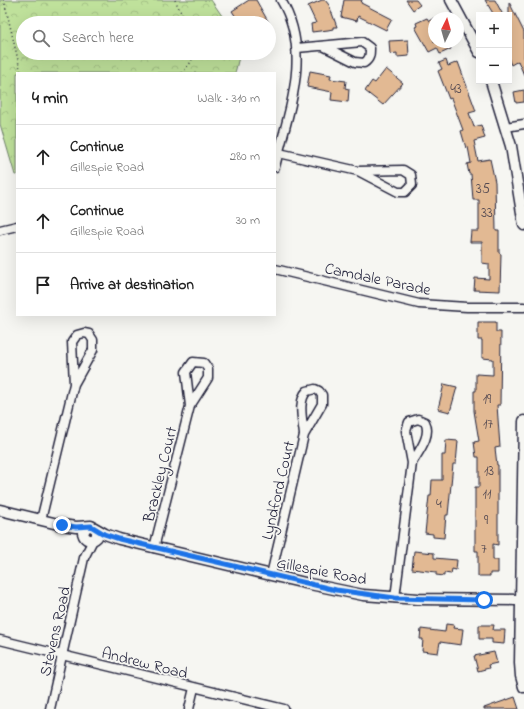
<!DOCTYPE html>
<html lang="en">
<head>
<meta charset="utf-8">
<style>
	body { margin:0; font-family:"Indie Flower",sans-serif; background:#f2f2f2; color:#222 }
	.controls { position:absolute; right:12px; top:12px; display:grid; overflow:hidden; border-radius:0px; box-shadow:0 4px 16px #0002 }
	.controls button { width:36px; height:36px; display:grid; place-items:center; padding:0; border:0; border-bottom:1px solid #e0e0e0; background:#fff; color:#222; font:20px sans-serif }
	.compass { position:absolute; left:428px; top:12px; width:36px; height:36px; border-radius:50%; background:#fff; box-shadow:0 4px 16px #0002; rotate:5deg }
	.stop { position:absolute; width:12px; height:12px; margin:-9px; border:3px solid #1a73e8; border-radius:50%; background:#fff }
	.stop.end { background:#1a73e8; border-color:#fff; box-shadow:0 1px 4px #0008 }
	.list { margin:0; padding:0; list-style:none }
	h2 { display:flex; justify-content:space-between; align-items:center; height:52px; margin:0; padding:0 16px; font-size:17px }
	h2 small { font-size:13px; font-weight:400; color:#767676 }
	.list li { display:grid; grid-template-columns:26px 1fr auto; gap:12px; align-items:center; box-sizing:border-box; height:64px; padding:0 16px; border-top:1px solid #e0e0e0 }
	.list b { display:block; font-size:15px; white-space:nowrap }
	.list p { margin:0; font-size:13px; white-space:nowrap; color:#767676 }
	.list em { font-size:13px; font-style:normal; color:#767676 }
	.icon { flex:none; width:22px; height:22px; fill:none; stroke:currentColor; stroke-width:2; stroke-linecap:round; stroke-linejoin:round }
	.map { position:relative; flex:none; width:524px; height:709px; overflow:hidden }
	.search { position:absolute; background:#fff; box-shadow:0 4px 16px #0002; left:16px; top:16px; width:260px; height:44px; display:flex; align-items:center; gap:10px; box-sizing:border-box; padding:0 14px; border-radius:22px; color:#767676; font-size:15px }
	.panel { position:absolute; background:#fff; box-shadow:0 4px 16px #0002; left:16px; top:72px; width:260px; height:244px; border-radius:0px }
	.map>svg:first-child { display:block }
</style>
</head>
<body>
<div class="map">
<svg width="524" height="709" viewBox="0 0 524 709">
	<defs>
		<pattern id="park-crowns" width="20" height="18" patternUnits="userSpaceOnUse"><rect width="20" height="18" fill="#bfe19b"/><path d="M2 6a3 3 0 1 1 6 0M12 15a3 3 0 1 1 6 0" fill="none" stroke="#a4c186"/></pattern>
	</defs>
	<rect width="100%" height="100%" fill="#f6f6f2"/>
	<filter id="ink" filterUnits="userSpaceOnUse"><feTurbulence type="fractalNoise" baseFrequency=".025" numOctaves="2"/><feDisplacementMap in="SourceGraphic" scale="8" xChannelSelector="R" yChannelSelector="G"/><feConvolveMatrix kernelMatrix="1 2 1 2 8 2 1 2 1" color-interpolation-filters="sRGB"/></filter>
	<g filter="url(#ink)">
		<path fill="url(#park-crowns)" stroke="#70826b" d="M0,0H211L227,23H23V53H240L235,73H17V175H15L0,124Z"/>
		<g fill="#e2b993" stroke="#22223b">
			<path d="M249,0H256L269,23H240L232,11Z"/>
			<path d="M322,0H325L329,5L337,27H333V29L328,30L312,32L311,24L316,23L308,6Z"/>
			<path d="M344,0H362L361,3L392,19L386,30L358,16L357,21L341,17Z"/>
			<path d="M406,0H416L420,5L413,10Z"/>
			<path d="M485,0H495L503,15H494Z"/>
			<path d="M509,2L524,32V75L518,61L511,65L509,60Z"/>
			<path d="M427,18L429,21L434,18V42H451L449,43L451,49L440,54L437,48L429,52L415,27L417,26L416,23Z"/>
			<path d="M408,40L409,56L397,57V53L390,54L389,41Z"/>
			<path d="M446,60L448,66L458,62L476,111L469,113L474,127L481,125L485,138L474,141L478,161L490,159L495,182L496,231H499V253L501,254L500,291L474,290L475,278L489,279V264L482,263V242H470L471,231H479V200H473L471,174H469L467,164L471,163L468,147L466,148L461,131L463,130L451,98L449,99L438,71L442,69L439,63Z"/>
			<path d="M386,69L403,83L383,105L365,91L372,81L375,83Z"/>
			<path d="M310,71L331,75L330,79L346,81L345,88L349,89L348,102L331,100L332,92L307,87Z"/>
			<path d="M524,90V102L516,103L514,92Z"/>
			<path d="M478,322H496V332H501L500,405H497L500,447L495,448L497,465H498V545L493,544V560H498V573H490V576H478V551H475V487H479V457H476L474,442L479,441L474,411V391H476V374L493,375V359L482,358V340H478Z"/>
			<path d="M444,384L457,387L450,412L438,409Z"/>
			<path d="M446,440L458,441L456,464H453L448,515H446L444,538L433,537V534L425,533L429,496H431L432,480H442V455H445Z"/>
			<path d="M414,551L434,553V558L457,560L456,570L452,569L451,574L444,573V576L436,575V572L412,569Z"/>
			<path d="M446,624L454,625L453,628L463,629L461,645L440,642L438,653L422,651L423,639H420L421,629L445,632Z"/>
			<path d="M479,625H494L493,630H505L504,644L492,643V639H479Z"/>
			<path d="M494,652L497,663L488,665L489,668L478,671L474,656Z"/>
			<path d="M515,697L519,709H484V708Z"/>
		</g>
		<g fill="none" stroke-linecap="round" stroke-linejoin="round">
			<g stroke="#22223b" stroke-width="11">
				<g id="minor">
					<path d="M297,48L362,42L370,48C370,55 370,59 364,63L355,62L323,46"/>
					<path d="M506,127L524,124"/>
					<path d="M279,153L358,171L398,192H405L412,185L411,175L403,170L358,171"/>
					<path d="M275,167C288,112 313,53 281,0"/>
					<path d="M0,230L17,226"/>
					<path d="M275,269L419,304L467,307H524"/>
					<path d="M41,520L74,384L93,350V340L89,334L84,333L77,335L72,342L74,384"/>
					<path d="M154,548L190,406L208,378V369L204,363L193,362L186,372L190,406"/>
					<path d="M271,575L304,435L322,404V395L319,391L315,389L307,391C297,401 303,422 304,435"/>
					<path d="M395,598L412,463L406,431L409,422L418,419L425,422C432,435 419,451 412,463"/>
					<path d="M0,640L284,709"/>
					<path d="M50,709L84,558L93,540"/>
					<path d="M189,709L194,688"/>
				</g>
			</g>
			<g stroke="#22223b" stroke-width="13">
				<g id="tertiary">
					<path d="M451,0L479,52"/>
					<path d="M491,81L511,146L524,225"/>
					<path d="M524,421L520,663L521,676L524,687"/>
					<path d="M0,510L62,525L76,527L91,526L105,534L119,539L305,583L363,595L418,599L521,600"/>
					<path d="M86,527L83,533C85,541 92,542 97,537V530"/>
				</g>
			</g>
			<g stroke="#22223b" stroke-width="1.5" stroke-dasharray="1 3" stroke-linecap="butt">
				<path d="M4,0L21,73"/>
				<path d="M175,0L186,23"/>
				<path d="M182,73L191,62L194,53"/>
			</g>
			<use href="#minor" stroke="#f6f6f2" stroke-width="8"/>
			<use href="#tertiary" stroke="#f6f6f2" stroke-width="10"/>
		</g>
	</g>
	<g fill="none" stroke-linecap="round" stroke-linejoin="round" filter="url(#ink)">
		<path stroke="#1a73e8" stroke-width="5" d="M62,525L76,527L91,526L104,534L119,539L336,590L395,598L484,600"/>
	</g>
	<g text-anchor="middle" stroke-width="3.5" stroke-linejoin="round" paint-order="stroke">
		<g font-size="14" fill="#524851">
			<text x="456" y="93">43</text>
			<text x="483" y="193">35</text>
			<text x="487" y="217">33</text>
			<text x="487" y="403">19</text>
			<text x="488" y="428">17</text>
			<text x="489" y="475">13</text>
			<text x="487" y="498">11</text>
			<text x="439" y="508">4</text>
			<text x="486" y="524">9</text>
			<text x="484" y="553">7</text>
		</g>
		<g font-size="16" fill="#22223b" stroke="#f6f6f2">
			<text transform="translate(378 278) rotate(12)" y="6">Camdale Parade</text>
			<text transform="translate(159 474) rotate(-76)" y="6">Brackley Court</text>
			<text transform="translate(277 490) rotate(-77)" y="6">Lyndford Court</text>
			<text transform="translate(322 570) rotate(11)" y="6">Gillespie Road</text>
			<text transform="translate(54 631) rotate(-77)" y="6">Stevens Road</text>
			<text transform="translate(145 662) rotate(14)" y="6">Andrew Road</text>
		</g>
	</g>
</svg>
<div class="controls">
<button>+</button>
<button>−</button>
</div>
<svg class="compass" viewBox="-18 -18 36 36"><path d="M0-13l5 13h-10z" fill="#e53935"/><path d="M0 13l5-13h-10z" fill="#767676"/></svg>
<div class="stop" style="left:484px;top:600px"></div>
<div class="stop end" style="left:62px;top:525px"></div>
<div class="search"><svg class="icon" aria-label="search" viewBox="0 0 24 24"><circle cx="10" cy="10" r="6"/><path d="M15 15l6 6"/></svg>Search here</div>
<section class="panel">
<h2>4 min<small>Walk · 310 m</small></h2>
<ul class="list">
<li><svg class="icon" aria-label="ahead" viewBox="0 0 24 24"><path d="M12 20V5M6 11l6-6 6 6"/></svg><div><b>Continue</b><p>Gillespie Road</p></div><em>280 m</em></li>
<li><svg class="icon" aria-label="ahead" viewBox="0 0 24 24"><path d="M12 20V5M6 11l6-6 6 6"/></svg><div><b>Continue</b><p>Gillespie Road</p></div><em>30 m</em></li>
<li><svg class="icon" aria-label="arrive" viewBox="0 0 24 24"><path d="M6 21V4h12l-3 4 3 4H6"/></svg><div><b>Arrive at destination</b></div></li>
</ul>
</section>
</div>
</body>
</html>
